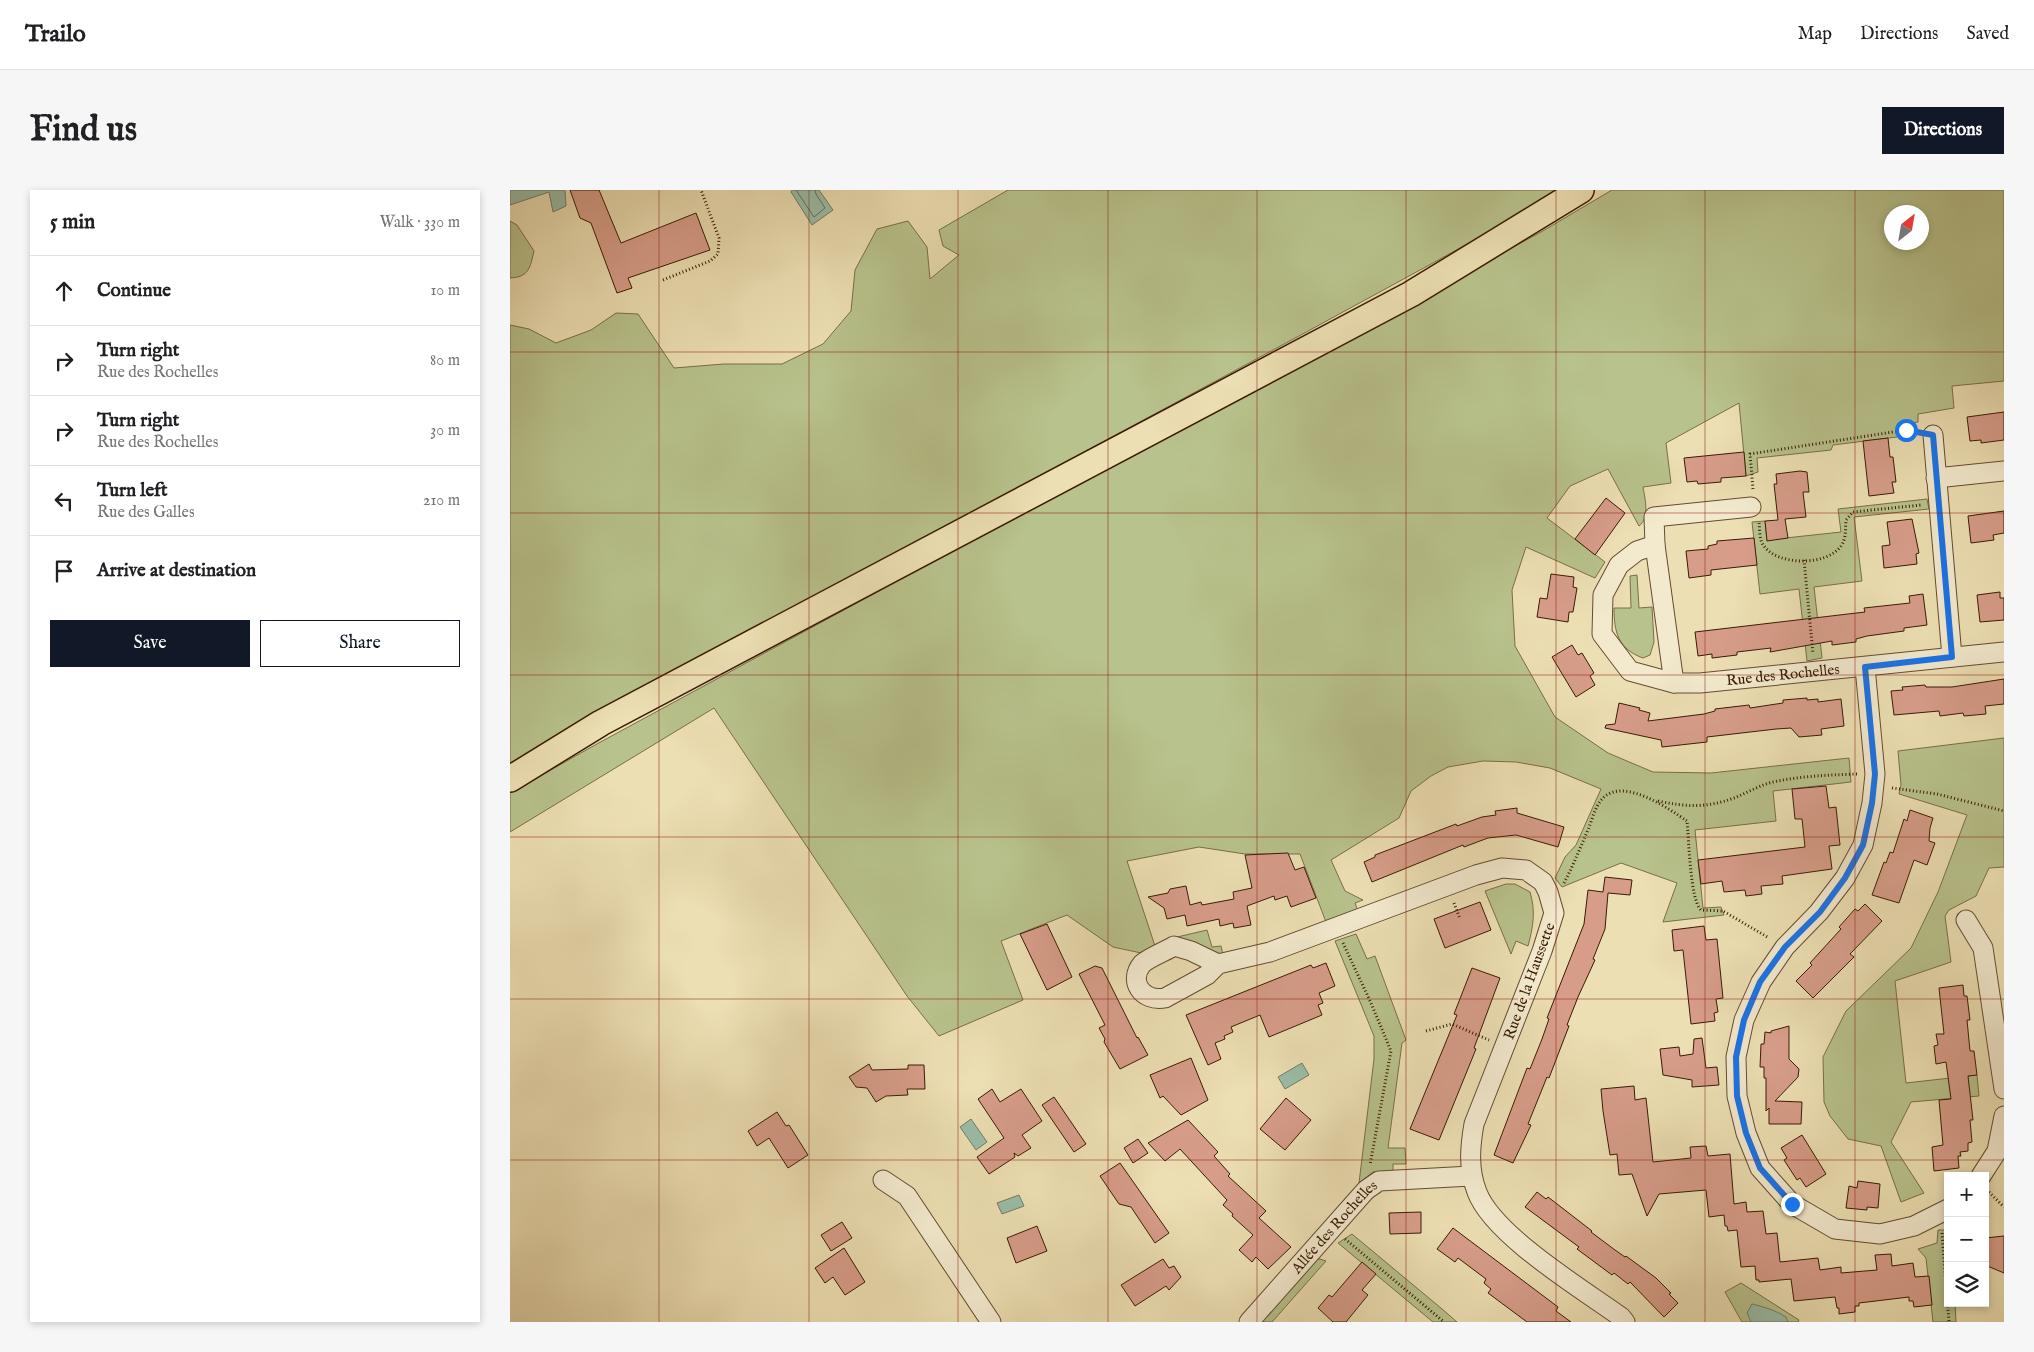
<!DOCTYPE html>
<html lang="en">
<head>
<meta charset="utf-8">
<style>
	body { margin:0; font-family:"IM FELL English",serif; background:#f6f6f6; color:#202124 }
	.controls { position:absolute; right:15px; bottom:15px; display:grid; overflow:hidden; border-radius:0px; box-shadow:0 2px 8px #0003 }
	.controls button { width:45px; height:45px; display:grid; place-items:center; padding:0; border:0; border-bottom:1px solid #e0e0e0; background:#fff; color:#202124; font:25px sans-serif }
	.compass { position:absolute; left:1374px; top:15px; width:45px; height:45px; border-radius:50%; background:#fff; box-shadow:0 2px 8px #0003; rotate:31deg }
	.stop { position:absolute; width:15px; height:15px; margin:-11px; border:4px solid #1a73e8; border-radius:50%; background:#fff }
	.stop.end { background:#1a73e8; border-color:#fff; box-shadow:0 1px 5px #0008 }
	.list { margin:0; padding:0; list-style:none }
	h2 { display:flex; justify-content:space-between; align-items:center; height:65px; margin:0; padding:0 20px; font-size:21px }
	h2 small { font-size:16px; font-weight:400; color:#757577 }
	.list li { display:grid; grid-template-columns:32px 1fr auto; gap:15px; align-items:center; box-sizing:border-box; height:70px; padding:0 20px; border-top:1px solid #e0e0e0 }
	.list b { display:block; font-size:19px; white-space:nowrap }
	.list p { margin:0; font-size:16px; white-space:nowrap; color:#757577 }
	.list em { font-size:16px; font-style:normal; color:#757577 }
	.actions { display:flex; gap:10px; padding:15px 20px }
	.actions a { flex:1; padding:11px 0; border:1px solid #111827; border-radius:0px; text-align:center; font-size:18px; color:#111827 }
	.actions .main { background:#111827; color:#fff }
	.icon { flex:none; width:28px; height:28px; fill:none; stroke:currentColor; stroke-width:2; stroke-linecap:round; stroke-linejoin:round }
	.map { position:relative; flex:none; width:1494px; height:1132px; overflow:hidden; border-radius:0px }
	header { display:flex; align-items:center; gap:30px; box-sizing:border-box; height:70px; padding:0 25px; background:#fff; border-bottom:1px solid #e0e0e0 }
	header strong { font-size:24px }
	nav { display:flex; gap:28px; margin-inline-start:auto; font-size:18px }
	.intro { display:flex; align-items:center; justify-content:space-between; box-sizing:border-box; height:120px; padding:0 30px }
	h1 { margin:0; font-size:35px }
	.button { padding:12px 22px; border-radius:0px; background:#111827; color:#fff; font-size:18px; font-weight:700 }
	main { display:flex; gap:30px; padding:0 30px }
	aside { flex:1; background:#fff; border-radius:0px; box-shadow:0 2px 8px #0003 }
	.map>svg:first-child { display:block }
</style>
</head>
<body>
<header>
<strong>Trailo</strong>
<nav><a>Map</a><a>Directions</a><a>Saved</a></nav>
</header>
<div class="intro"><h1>Find us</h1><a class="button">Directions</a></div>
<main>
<aside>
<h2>5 min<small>Walk · 330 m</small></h2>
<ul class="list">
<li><svg class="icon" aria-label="ahead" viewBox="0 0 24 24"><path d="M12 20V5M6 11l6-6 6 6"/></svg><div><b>Continue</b></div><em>10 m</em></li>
<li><svg class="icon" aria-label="right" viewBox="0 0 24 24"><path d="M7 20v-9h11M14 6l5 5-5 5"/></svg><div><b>Turn right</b><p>Rue des Rochelles</p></div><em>80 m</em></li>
<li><svg class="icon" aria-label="right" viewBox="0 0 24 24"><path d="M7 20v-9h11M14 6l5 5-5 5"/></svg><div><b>Turn right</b><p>Rue des Rochelles</p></div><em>30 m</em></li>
<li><svg class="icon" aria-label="left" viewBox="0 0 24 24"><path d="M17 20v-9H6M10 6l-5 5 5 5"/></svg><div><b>Turn left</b><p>Rue des Galles</p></div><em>210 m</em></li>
<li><svg class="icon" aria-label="arrive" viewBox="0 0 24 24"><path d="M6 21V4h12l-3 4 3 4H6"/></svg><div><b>Arrive at destination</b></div></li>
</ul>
<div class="actions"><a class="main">Save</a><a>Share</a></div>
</aside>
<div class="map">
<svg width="1494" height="1132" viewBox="0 0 1494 1132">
	<rect width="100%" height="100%" fill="#ecdfb3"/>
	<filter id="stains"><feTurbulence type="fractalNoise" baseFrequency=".004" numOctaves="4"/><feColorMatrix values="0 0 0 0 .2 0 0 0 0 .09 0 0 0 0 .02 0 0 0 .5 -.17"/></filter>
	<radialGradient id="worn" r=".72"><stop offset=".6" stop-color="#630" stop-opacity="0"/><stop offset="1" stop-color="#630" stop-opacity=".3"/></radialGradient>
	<g fill="#b8c28c" stroke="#796e48" fill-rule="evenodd">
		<path d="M498,0H1055C705,195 349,379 0,576V135L19,139L46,153L81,140L106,123L128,124L164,178L214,174H272L313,154L341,121L345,80L367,39L398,31L417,57L420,89L449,65L433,56L429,40Z"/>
		<path d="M1102,0H1494V191L1442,196L1444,218L1408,224V232L1394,234L1395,246L1323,255L1321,260L1247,268L1248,282L1236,286L1229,213L1156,253L1161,293L1133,297C1135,309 1140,328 1129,336L1098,279L1060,296L1037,328L1095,372L1085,388L1016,357L1002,400L1005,456L1045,527L1098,563L1143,582L1201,583L1339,568L1341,592L1263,601L1266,631L1185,640L1193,718L1211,717L1214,725L1153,732L1167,693L1111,673L1052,697L1045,688L1055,667L1066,655L1091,599L1040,578L1006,572L973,571L938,577L921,586L901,601L889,628L821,670L835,701L853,710L845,713L848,721L816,732L790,664H735L689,657L617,671L645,756L631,763L603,757L557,725L491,751L513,810L429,846L397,806L204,518L0,642V603L85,555L1031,42ZM1382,22H1412V52H1382Z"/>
		<path d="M0,31L7,35L24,61C20,78 19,87 0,88Z"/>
		<path d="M1417,309L1419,319L1344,327L1352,391L1304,397L1312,468L1297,471L1289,399L1250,404L1242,332L1255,331L1257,350L1331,342L1328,319Z"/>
		<path d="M1127,385L1129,418L1142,417L1144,452L1140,465L1133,468C1108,459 1104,442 1104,418H1121L1120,386Z"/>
		<path d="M1494,548V677L1479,678L1466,706L1439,720L1435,726L1441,772L1385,791L1396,893L1467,885L1469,906L1401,912L1381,952L1414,1003L1391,1012L1371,956L1338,949L1320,926L1314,912L1313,867L1336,821L1401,758L1428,702L1457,625L1389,604L1391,595L1388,561Z"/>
		<path d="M996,694H1005L1020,702C1026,722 1023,737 1018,756L1006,751L1001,764L975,701Z"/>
		<path d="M697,740L702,757L711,756L713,765L709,766L663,748Z"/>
		<path d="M846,744L857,769L865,766L896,850L892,853L878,958H895L896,974H883V981L863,982L849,993L864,869V846L825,751Z"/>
		<path d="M1428,1040H1438V1113H1445L1446,1132H1423L1416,1068L1408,1059L1427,1053Z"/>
		<path d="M842,1044L932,1119L947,1132H923L828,1053Z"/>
		<path d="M810,1069L816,1071L762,1132H748L805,1070Z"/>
		<path d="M1231,1093L1289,1130L1288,1132H1232L1215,1102Z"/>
	</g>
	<g fill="#9abda7" stroke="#747c66">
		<path d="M0,0H55L56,16L43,22L39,2L0,15Z"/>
		<path d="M282,0H309L323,20L302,35L281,2Z"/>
		<path d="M792,873L799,885L775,899L768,887Z"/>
		<path d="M461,929L477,952L466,960L450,937Z"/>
		<path d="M509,1005L514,1016L492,1024L487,1013Z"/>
		<path d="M1242,1114C1254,1117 1265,1120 1276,1127L1278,1132H1241L1237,1123Z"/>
	</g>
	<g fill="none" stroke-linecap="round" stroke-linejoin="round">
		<path stroke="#6a6c56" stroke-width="1" d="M286,0L304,27L315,18L306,4L305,0"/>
	</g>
	<g fill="#d79d89" stroke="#3a1a05">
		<path d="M60,0H89L111,53L186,23L200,60L118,88L122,98L107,103L81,33L70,28Z"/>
		<path d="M1494,222V250L1471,253V250L1460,251L1457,227Z"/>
		<path d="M1378,248L1380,267H1383L1386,292H1382L1384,303L1359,306L1353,251Z"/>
		<path d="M1234,262L1236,286L1211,288V292L1188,294L1187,291L1177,292L1174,268Z"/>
		<path d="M1290,281L1297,282L1299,302H1293L1296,327L1275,329L1278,348L1257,351L1255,331L1268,330L1264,294H1267L1266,284Z"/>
		<path d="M1096,308L1115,323L1085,365L1065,349Z"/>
		<path d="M1494,321V343L1483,345L1484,350L1461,353L1458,326Z"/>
		<path d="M1402,329L1409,363L1406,364L1407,374L1374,378L1372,356L1380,355L1377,332Z"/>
		<path d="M1244,348L1247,375L1201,380V385L1179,388L1176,361L1198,359V356L1207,354V351Z"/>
		<path d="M1041,384L1064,387L1063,397L1067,398L1063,422H1059L1058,432L1027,427L1030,408L1037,409Z"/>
		<path d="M1490,402V408H1494V430L1470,432L1467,405Z"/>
		<path d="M1413,404L1417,435L1394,438V441L1357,446L1346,449V452L1322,455V451L1260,462L1261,458L1227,462V465L1202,468V464L1188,466L1185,442L1355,422L1354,418L1400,413L1399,406Z"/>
		<path d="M1062,455L1068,465L1072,463L1084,483L1080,486L1085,495L1066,507L1042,467Z"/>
		<path d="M1494,489V514L1475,516L1476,524L1454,526L1453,523L1430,526L1429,521L1384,525L1381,501L1393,500L1392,497L1415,495L1416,497H1442Z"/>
		<path d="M1297,508V510L1308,509V512L1331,509L1334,536L1311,539L1312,545L1289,547L1281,538L1266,539L1197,547V552L1152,557L1151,550L1095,538L1096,535L1105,534L1109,513L1130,518L1129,520L1140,523L1138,531L1194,524L1205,521V519L1239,515L1240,518L1273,513V510Z"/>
		<path d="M1316,596L1319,618L1326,617L1330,655L1319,656L1322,679L1272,686L1273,694L1251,696L1252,704L1236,706L1235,700L1214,702L1212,691L1191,694L1188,670L1295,657L1292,629H1285L1282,599Z"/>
		<path d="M1007,618V623L1054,637L1048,657L1006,645L978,648L954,657L953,655L862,692L854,672L865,667V665L946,634L947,636L972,627L986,625L985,621Z"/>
		<path d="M1400,620L1423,628L1420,638L1419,651L1425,653L1417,675L1404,670L1389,713L1362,705L1374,672L1376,673L1380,662L1383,663L1394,629L1397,631Z"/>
		<path d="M778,663L785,680L794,677L806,708L781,717L777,706L765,710L764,706L737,716L741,735L724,738L723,733L710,736L709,729L677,736L675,725L657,729L654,718L638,707L658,703L660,699L676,696L680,715L691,712L692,715L724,709L723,702L742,698L735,665Z"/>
		<path d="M1095,687L1122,690L1120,705L1098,703L1095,739L1083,769L1085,770L1068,807L1057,835L1059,836L1039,888L1037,887L1018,934L1021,935L1003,973L984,965L1017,878L1020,879L1032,849L1039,829L1037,828L1074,734L1078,700L1093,702Z"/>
		<path d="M970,712L981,740L935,758L924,729Z"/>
		<path d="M1355,714L1372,731L1340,764L1344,767L1303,808L1286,791L1302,775L1300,773L1331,739L1329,737L1345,719L1348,721Z"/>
		<path d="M537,734L562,787L537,800L510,744Z"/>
		<path d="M1194,736L1196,750L1207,749L1213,808L1206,809L1208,822L1204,823L1205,831L1181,834L1173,760L1164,761L1162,740Z"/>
		<path d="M816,773L825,796L809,803L813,813L808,815L812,825L759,847L750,825L721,837L723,842L714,846L715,849L705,853L711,869L698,875L676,825L801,775L803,778Z"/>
		<path d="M585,776L592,778L627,848L628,847L638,865L610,879L594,852L595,849L589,838L595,835L569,784Z"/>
		<path d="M962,778L990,788L964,858L966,859L929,950L900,939L947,825L944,824Z"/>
		<path d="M1453,795L1454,806H1457L1460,830H1457L1460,861H1464L1467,885L1458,886L1463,930H1460L1462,952L1458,953V961L1450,962L1451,966H1448L1449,978L1424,981L1422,957L1433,955L1429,910L1441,909L1436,872L1426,874L1424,856L1428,855L1426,844H1434L1429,798Z"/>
		<path d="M1279,836V869L1289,879L1288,887L1265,911L1292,912L1291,934H1259V918L1256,921V888H1254V877H1250L1251,854H1254L1255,842L1261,843V841Z"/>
		<path d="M1192,848L1196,878L1207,877L1209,895L1182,897V890L1153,885L1150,859L1169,857L1170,866L1183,864L1184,849Z"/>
		<path d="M681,868L698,910L671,925L653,906L650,908L640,885Z"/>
		<path d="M359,874L362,880L398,879V875H414L415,899H397L398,905L376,906L366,912L357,898L346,897L339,887Z"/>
		<path d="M1124,896L1125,910L1136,908L1143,972L1181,968L1180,957L1196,956L1198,966L1220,964L1224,1014L1236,1012L1237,1022L1253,1021L1256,1044L1267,1043L1270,1072L1308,1068L1310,1080L1331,1077V1083L1367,1080L1365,1065L1381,1064L1382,1076L1403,1073L1405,1087L1419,1086L1422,1115L1404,1117L1403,1111H1399V1107L1349,1113V1116H1345V1122L1329,1124V1118H1327L1325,1107L1284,1111L1281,1089L1249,1092V1090H1246L1245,1076L1231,1077L1227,1040L1218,1041L1217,1036H1215L1214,1025L1199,1027L1196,1000L1149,1004L1137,1026L1122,984L1109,985L1107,964L1100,965L1093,921L1091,899Z"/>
		<path d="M482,899L490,912L511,899L532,931L512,945L521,958L508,966L504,963L505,967L479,984L467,967L494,948L468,909Z"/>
		<path d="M544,907L576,954L564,962L532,915Z"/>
		<path d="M776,908L801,930L775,960L750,939Z"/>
		<path d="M267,922L276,936L279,935L298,965L278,978L259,948L247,956L238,941Z"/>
		<path d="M678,930L708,962L704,966L720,984L718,986L756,1021L749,1028L781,1057L758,1079L746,1067L742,1072L729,1060L743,1045L722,1026L723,1024L713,1015L717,1010L670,959L655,971L638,953Z"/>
		<path d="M1292,945L1316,984L1296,997L1290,988L1287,990L1274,970L1277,968L1271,958Z"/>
		<path d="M628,949L638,963L623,973L614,958Z"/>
		<path d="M610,973L659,1043L645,1053L621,1017L609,1014L590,986Z"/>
		<path d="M1348,991L1370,994L1368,1018L1357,1017V1020L1336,1018L1339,996L1347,998Z"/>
		<path d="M1027,1002L1036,1009L1038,1007L1082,1041L1081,1042L1105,1060L1115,1067L1116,1066L1146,1088L1161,1103L1159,1104L1168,1113L1154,1127L1120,1092L1118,1094L1104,1083L1102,1085L1067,1059L1069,1057L1015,1017Z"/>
		<path d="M911,1022V1043L880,1044L879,1023Z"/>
		<path d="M332,1032L342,1048L321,1061L311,1045Z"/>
		<path d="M527,1036L537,1061L506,1073L497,1048Z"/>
		<path d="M943,1038L1048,1117L1046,1121L1061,1132H1017L978,1103L981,1099L974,1093L976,1089L948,1068L945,1072L927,1059Z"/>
		<path d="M1494,1046V1083L1475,1075V1048Z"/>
		<path d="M334,1058L355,1092L335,1105L323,1087L315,1093L305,1078Z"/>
		<path d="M653,1069L659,1078L664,1076L671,1087L659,1100L656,1096L625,1116L611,1095Z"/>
		<path d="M852,1072L866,1084L852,1100L858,1105L836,1132H823L808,1118L819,1105L822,1107Z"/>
	</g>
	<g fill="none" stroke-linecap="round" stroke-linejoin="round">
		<g stroke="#664b30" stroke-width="21">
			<g id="minor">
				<path d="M1423,245L1442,467"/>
				<path d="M1426,288L1494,281"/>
				<path id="s1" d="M1145,355L1127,361L1109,375L1093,405L1092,444L1120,481L1164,493H1190L1494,462"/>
				<path d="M1355,477L1365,584L1362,613L1353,655L1335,688L1309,722L1275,757L1251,792L1234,830L1226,867L1227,906L1236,943L1250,978L1282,1014L1325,1039L1370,1044L1404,1036L1438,1019"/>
				<path d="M1164,493L1145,355L1144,327L1241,317"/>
				<path d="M1456,730L1473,758L1494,899"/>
				<path d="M708,774L681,761L664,756C656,761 638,768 632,774C618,791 632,812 655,808L697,785L708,774L760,762L966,685L992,678L1016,680L1033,692L1038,702L1044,723L1032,761L964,934C960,957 958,979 967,1002C983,1045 1072,1099 1111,1127L1115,1132"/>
				<path d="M1471,986L1487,961L1494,926"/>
				<path d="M373,990L397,1006L481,1132"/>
				<path id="s2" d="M739,1132L856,1000L869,991L961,986"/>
			</g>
		</g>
		<g stroke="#3a1a05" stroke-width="28">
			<path id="major" d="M0,589L91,533L901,104L1071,0"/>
		</g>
		<g stroke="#3a1a05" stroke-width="3" stroke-dasharray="1 2.5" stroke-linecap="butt">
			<path d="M153,90L200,71L208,64L209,48L191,0"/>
			<path d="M1243,299L1240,264L1396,240L1407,242"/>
			<path d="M1249,333C1250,340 1249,350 1254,356C1268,376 1317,376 1331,356C1337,347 1335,339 1336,330L1343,322L1411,315"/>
			<path d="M1294,370L1303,464"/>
			<path d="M1382,598L1427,604L1494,621"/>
			<path d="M1148,611C1176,617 1197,618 1224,608C1237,603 1250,595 1263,592C1291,586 1318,585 1347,584"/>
			<path d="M1054,693C1063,676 1070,658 1078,640C1082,630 1085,616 1093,608C1114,587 1159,619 1177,631C1179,649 1180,710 1191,720L1213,721L1259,748"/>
			<path d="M944,713L950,729"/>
			<path d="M833,753L861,813L881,861L860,975"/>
			<path d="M916,841L942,834L979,850"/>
			<path d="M1479,1002L1494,1017"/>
			<path d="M1432,1043L1439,1132"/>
			<path d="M835,1049L934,1132"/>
		</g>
		<use href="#minor" stroke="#f3eace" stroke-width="19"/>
		<use href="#major" stroke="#ecdfb3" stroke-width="25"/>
	</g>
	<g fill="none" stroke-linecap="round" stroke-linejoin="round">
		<path stroke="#1a73e8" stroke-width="6" d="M1282,1014L1250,978L1236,943L1227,906L1226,867L1234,830L1250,792L1275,757L1310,722L1335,688L1353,655L1362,613L1365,584L1355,477L1442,467L1423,245L1396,240"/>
	</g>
	<path fill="none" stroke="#8f2418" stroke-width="1" stroke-opacity="0.55" d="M149,0V1132M299,0V1132M448,0V1132M598,0V1132M747,0V1132M896,0V1132M1046,0V1132M1195,0V1132M1345,0V1132M0,162H1494M0,323H1494M0,485H1494M0,647H1494M0,809H1494M0,970H1494"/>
	<g text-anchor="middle" stroke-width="4.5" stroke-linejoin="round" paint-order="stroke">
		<g font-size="15" fill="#3a1a05" stroke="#f3eace">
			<text dy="5" stroke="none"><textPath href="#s1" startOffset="316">Rue des Rochelles</textPath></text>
			<text transform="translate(1019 791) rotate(-70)" y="5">Rue de la Haussette</text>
			<text dy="5" stroke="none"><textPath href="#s2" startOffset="128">Allée des Rochelles</textPath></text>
		</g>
	</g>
	<rect width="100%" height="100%" filter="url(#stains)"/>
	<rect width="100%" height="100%" fill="url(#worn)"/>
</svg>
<div class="controls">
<button>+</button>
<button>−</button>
<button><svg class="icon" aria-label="layers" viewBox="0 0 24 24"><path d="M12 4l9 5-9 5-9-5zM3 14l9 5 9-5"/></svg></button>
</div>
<svg class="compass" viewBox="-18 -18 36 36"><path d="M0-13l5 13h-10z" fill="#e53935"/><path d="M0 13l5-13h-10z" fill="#757577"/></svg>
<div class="stop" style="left:1396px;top:240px"></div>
<div class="stop end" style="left:1282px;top:1014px"></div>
</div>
</main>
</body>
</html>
